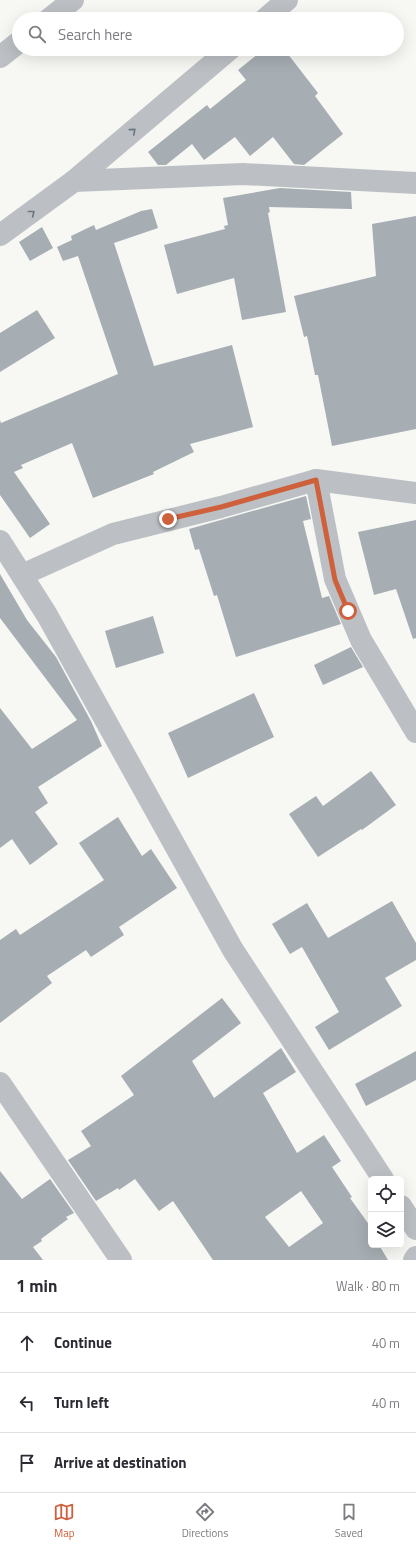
<!DOCTYPE html>
<html lang="en">
<head>
<meta charset="utf-8">
<style>
	body { margin:0; font-family:"Titillium Web",sans-serif; background:#f7f7f7; color:#2b2b33 }
	.controls { position:absolute; right:12px; bottom:12px; display:grid; overflow:hidden; border-radius:6px; box-shadow:0 4px 16px #0002 }
	.controls button { width:36px; height:36px; display:grid; place-items:center; padding:0; border:0; border-bottom:1px solid #e1e1e2; background:#fff; color:#2b2b33; font:20px sans-serif }
	.stop { position:absolute; width:12px; height:12px; margin:-9px; border:3px solid #cf603c; border-radius:50%; background:#fff }
	.stop.end { background:#cf603c; border-color:#fff; box-shadow:0 1px 4px #0008 }
	.list { margin:0; padding:0; list-style:none }
	h2 { display:flex; justify-content:space-between; align-items:center; height:52px; margin:0; padding:0 16px; font-size:17px }
	h2 small { font-size:13px; font-weight:400; color:#7c7c81 }
	.list li { display:grid; grid-template-columns:26px 1fr auto; gap:12px; align-items:center; box-sizing:border-box; height:60px; padding:0 16px; border-top:1px solid #e1e1e2 }
	.list b { display:block; font-size:15px; white-space:nowrap }
	.list em { font-size:13px; font-style:normal; color:#7c7c81 }
	.icon { flex:none; width:22px; height:22px; fill:none; stroke:currentColor; stroke-width:2; stroke-linecap:round; stroke-linejoin:round }
	.map { position:relative; flex:none; width:416px; height:1260px; overflow:hidden }
	.search { position:absolute; background:#fff; box-shadow:0 4px 16px #0002; left:12px; right:12px; top:12px; height:44px; display:flex; align-items:center; gap:10px; box-sizing:border-box; padding:0 14px; border-radius:22px; color:#7c7c81; font-size:15px }
	.sheet { height:232px; background:#fff }
	nav { display:flex; justify-content:space-around; align-items:center; box-sizing:border-box; height:56px; border-top:1px solid #e1e1e2; background:#fff; font-size:11px; color:#7c7c81 }
	nav a { display:grid; justify-items:center; gap:2px }
	nav .on { color:#cf603c }
	.map>svg:first-child { display:block }
</style>
</head>
<body>
<div class="map">
<svg width="416" height="1260" viewBox="0 0 416 1260">
	<rect width="100%" height="100%" fill="#f7f7f4"/>
	<g fill="#a6aeb3" fill-rule="evenodd">
		<path d="M264,49H284L318,93L315,96L343,134L304,165L294,164L273,137L250,156L235,137L204,160L192,144L166,165H158L148,152L207,105L210,109L246,80L238,70Z"/>
		<path d="M280,188L351,192L352,209L269,207L270,212L268,213L286,312L242,320L234,278L177,294L164,245L225,229L224,226L228,225L223,198Z"/>
		<path d="M152,209L158,228L114,243L154,366L232,345L253,427L190,444L194,452L153,472L154,474L93,498L72,443L21,465L23,468L14,472L50,524L30,538L0,495V420L1,423L118,374L78,256L63,261L57,247L72,240L71,236L94,225L96,230L141,211Z"/>
		<path d="M416,216V429L332,446L318,375H315L307,336L304,337L294,296L376,276L372,224Z"/>
		<path d="M42,227L53,248L30,261L19,242Z"/>
		<path d="M37,310L55,338L0,372V333Z"/>
		<path d="M306,496L311,519L303,521L322,598L329,596L341,624L236,657L217,595L214,596L199,549L195,550L189,529Z"/>
		<path d="M416,520V638L413,639L396,589L374,595L358,532Z"/>
		<path d="M0,574L27,620L56,657L91,721L102,746L38,787L48,803L35,812L58,844L30,865L12,839L0,848V708L32,749L77,720L0,618Z"/>
		<path d="M153,616L164,653L116,668L105,631Z"/>
		<path d="M351,647L363,667L323,685L314,665Z"/>
		<path d="M254,693L274,737L188,778L168,733Z"/>
		<path d="M371,771L396,805L362,830L361,829L318,857L289,814L316,796L323,806Z"/>
		<path d="M118,817L142,856L151,849L177,888L119,927L124,935L91,957L86,950L47,976L52,983L0,1023V940L16,929L20,935L104,880L79,843Z"/>
		<path d="M392,901L416,943V960L385,978L402,1006L329,1050L315,1027L339,1012L302,947L290,954L272,924L307,903L328,938Z"/>
		<path d="M222,998L241,1023L192,1061L214,1098L281,1048L296,1072L263,1093L297,1153L324,1135L341,1161L332,1167L352,1197L350,1198L370,1226L371,1245H379L388,1260H213L173,1201L159,1211L135,1179L119,1190L118,1188L96,1201L68,1160L91,1146L81,1131L134,1095L121,1076ZM301,1191L323,1223L289,1247L265,1217Z"/>
		<path d="M416,1051V1080L366,1106L355,1084Z"/>
		<path d="M0,1171L22,1199L50,1179L74,1213L66,1217L68,1219L41,1239L42,1241L33,1247L43,1260H0Z"/>
	</g>
	<g fill="none" stroke-linecap="round" stroke-linejoin="round">
		<g stroke="#bcc0c4" stroke-width="22">
			<path d="M49,19L73,0"/>
			<path d="M265,19L287,0"/>
			<path d="M0,57L19,42"/>
			<path d="M74,181L243,174L416,183"/>
			<path d="M0,235L74,181L230,49"/>
			<path d="M316,480L335,579L361,640L416,732"/>
			<path d="M0,541L47,615L233,950L383,1179"/>
			<path d="M22,575L113,534L221,507L316,480L416,493"/>
			<path d="M0,1083L121,1260"/>
			<path d="M401,1206L416,1229"/>
			<path d="M414,1260L416,1257"/>
		</g>
	</g>
	<defs><path id="oneway-chevron" d="M-2-3.5L2.5 0L-2 3.5" fill="none" stroke-width="1.6" stroke-linecap="round" stroke-linejoin="round"/></defs>
	<g stroke="#697782">
		<use href="#oneway-chevron" transform="translate(133 131) rotate(-40)"/>
		<use href="#oneway-chevron" transform="translate(32 213) rotate(-38)"/>
	</g>
	<g fill="none" stroke-linecap="round" stroke-linejoin="round">
		<path stroke="#cf603c" stroke-width="5" d="M168,519L221,507L316,480L335,580L348,611"/>
	</g>
</svg>
<div class="controls">
<button><svg class="icon" aria-label="locate" viewBox="0 0 24 24"><circle cx="12" cy="12" r="6"/><path d="M12 2v4M12 18v4M2 12h4M18 12h4"/></svg></button>
<button><svg class="icon" aria-label="layers" viewBox="0 0 24 24"><path d="M12 4l9 5-9 5-9-5zM3 14l9 5 9-5"/></svg></button>
</div>
<div class="stop" style="left:348px;top:611px"></div>
<div class="stop end" style="left:168px;top:519px"></div>
<div class="search"><svg class="icon" aria-label="search" viewBox="0 0 24 24"><circle cx="10" cy="10" r="6"/><path d="M15 15l6 6"/></svg>Search here</div>
</div>
<section class="sheet">
<h2>1 min<small>Walk · 80 m</small></h2>
<ul class="list">
<li><svg class="icon" aria-label="ahead" viewBox="0 0 24 24"><path d="M12 20V5M6 11l6-6 6 6"/></svg><div><b>Continue</b></div><em>40 m</em></li>
<li><svg class="icon" aria-label="left" viewBox="0 0 24 24"><path d="M17 20v-9H6M10 6l-5 5 5 5"/></svg><div><b>Turn left</b></div><em>40 m</em></li>
<li><svg class="icon" aria-label="arrive" viewBox="0 0 24 24"><path d="M6 21V4h12l-3 4 3 4H6"/></svg><div><b>Arrive at destination</b></div></li>
</ul>
</section>
<nav>
<a class="on"><svg class="icon" aria-label="map" viewBox="0 0 24 24"><path d="M3 6l6-2 6 2 6-2v14l-6 2-6-2-6 2zM9 4v14M15 6v14"/></svg>Map</a>
<a><svg class="icon" aria-label="directions" viewBox="0 0 24 24"><path d="M12 3l9 9-9 9-9-9zM9 14v-3h6M13 9l2 2-2 2"/></svg>Directions</a>
<a><svg class="icon" aria-label="saved" viewBox="0 0 24 24"><path d="M7 4h10v16l-5-4-5 4z"/></svg>Saved</a>
</nav>
</body>
</html>
